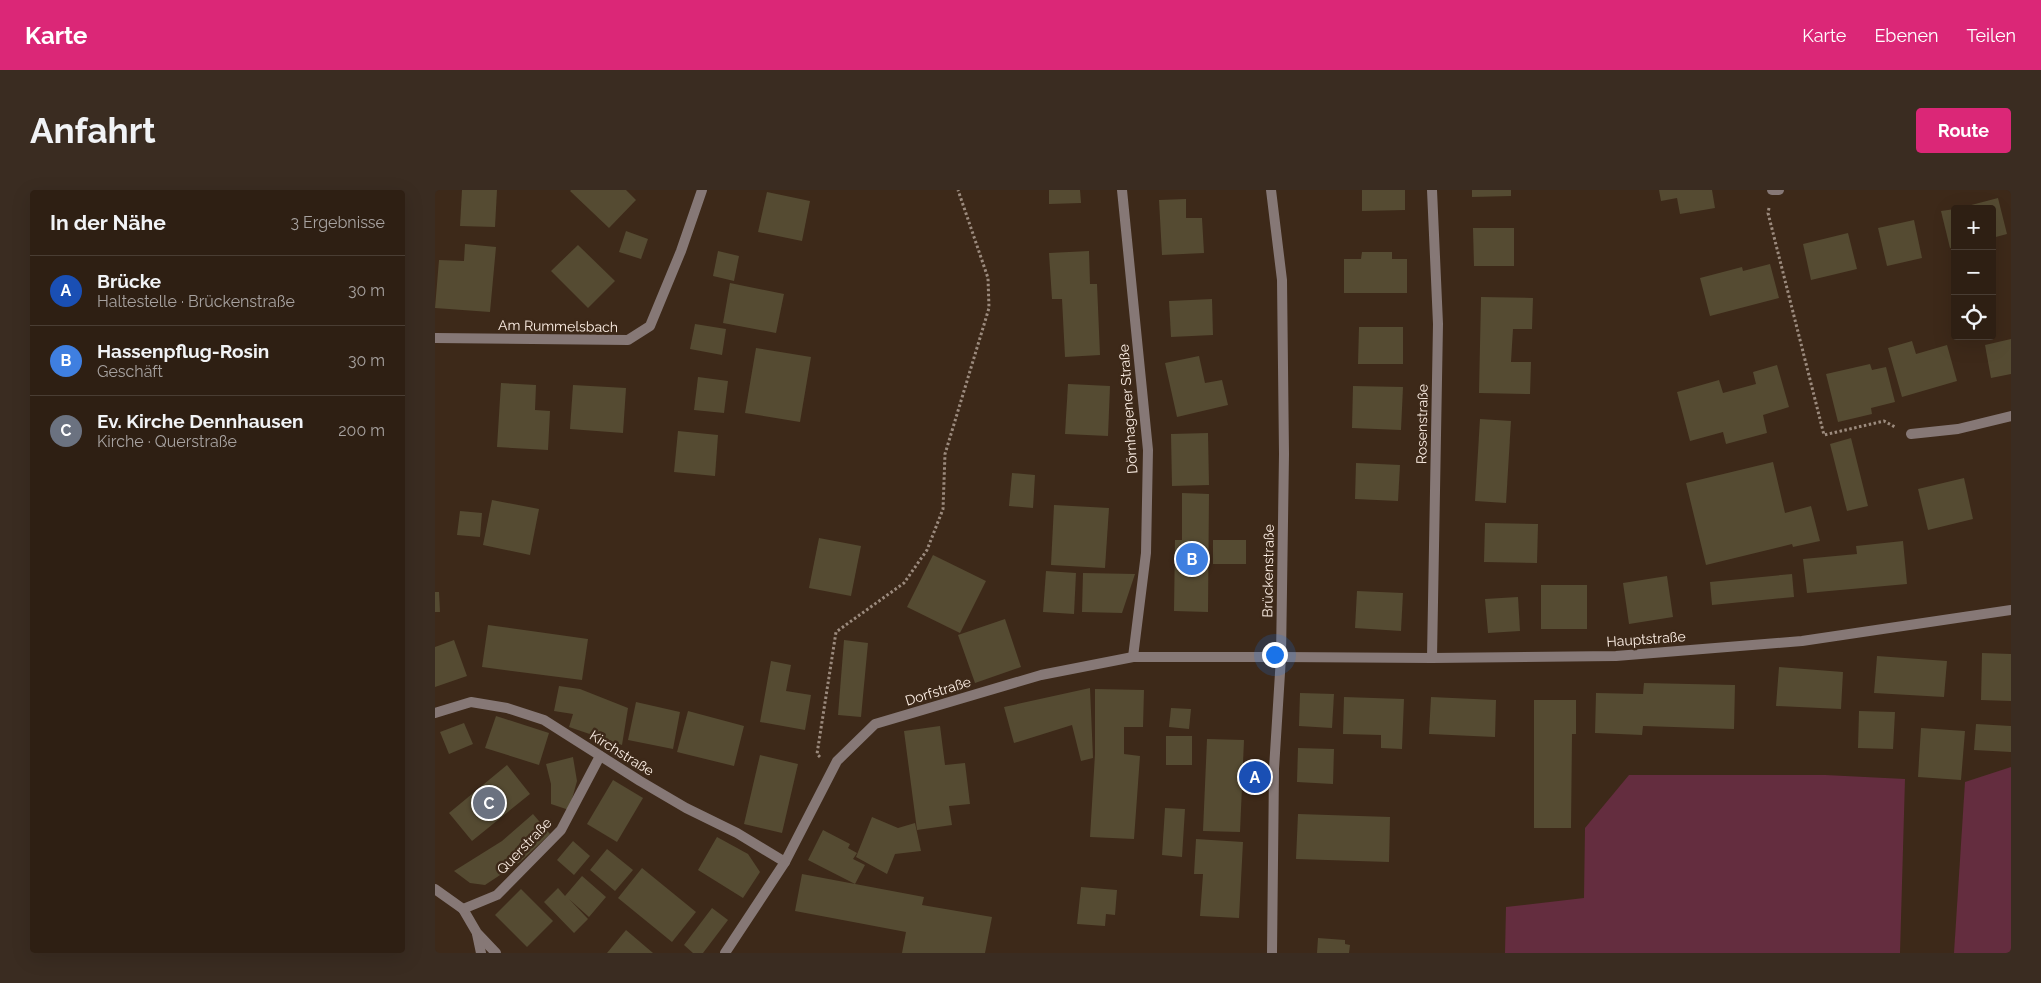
<!DOCTYPE html>
<html lang="de">
<head>
<meta charset="utf-8">
<style>
	body { margin:0; font-family:Raleway,sans-serif; background:#3a2c21; color:#f1f3f6 }
	.controls { position:absolute; right:15px; top:15px; display:grid; overflow:hidden; border-radius:5px; box-shadow:0 5px 20px #0002 }
	.controls button { width:45px; height:45px; display:grid; place-items:center; padding:0; border:0; border-bottom:1px solid #493d33; background:#2e1f13; color:#f1f3f6; font:25px sans-serif }
	.you { position:absolute; left:839px; top:464px; width:18px; height:18px; margin:-12px; border:4px solid #fff; border-radius:50%; background:#1a73e8; box-shadow:0 0 0 8px #1a73e833 }
	.badge { display:grid; place-items:center; width:32px; height:32px; border-radius:50%; background:#db2777; color:#fff; font-size:16px; font-weight:700 }
	.pin { position:absolute; translate:-50% -50%; border:2px solid #fff; box-shadow:0 1px 5px #0006 }
	.list { margin:0; padding:0; list-style:none }
	h2 { display:flex; justify-content:space-between; align-items:center; height:65px; margin:0; padding:0 20px; font-size:21px }
	h2 small { font-size:16px; font-weight:400; color:#a7a2a0 }
	.list li { display:grid; grid-template-columns:32px 1fr auto; gap:15px; align-items:center; box-sizing:border-box; height:70px; padding:0 20px; border-top:1px solid #493d33 }
	.list b { display:block; font-size:19px; white-space:nowrap }
	.list p { margin:0; font-size:16px; white-space:nowrap; color:#a7a2a0 }
	.list em { font-size:16px; font-style:normal; color:#a7a2a0 }
	.icon { flex:none; width:28px; height:28px; fill:none; stroke:currentColor; stroke-width:2; stroke-linecap:round; stroke-linejoin:round }
	.map { position:relative; flex:none; width:1576px; height:763px; overflow:hidden; border-radius:5px }
	header { display:flex; align-items:center; gap:30px; box-sizing:border-box; height:70px; padding:0 25px; background:#db2777; color:#fff }
	header strong { font-size:24px }
	nav { display:flex; gap:28px; margin-inline-start:auto; font-size:18px }
	.intro { display:flex; align-items:center; justify-content:space-between; box-sizing:border-box; height:120px; padding:0 30px }
	h1 { margin:0; font-size:35px }
	.button { padding:12px 22px; border-radius:5px; background:#db2777; color:#fff; font-size:18px; font-weight:700 }
	main { display:flex; gap:30px; padding:0 30px }
	aside { flex:1; background:#2e1f13; border-radius:5px; box-shadow:0 5px 20px #0002 }
	.map>svg:first-child { display:block }
</style>
</head>
<body>
<header>
<strong>Karte</strong>
<nav><a>Karte</a><a>Ebenen</a><a>Teilen</a></nav>
</header>
<div class="intro"><h1>Anfahrt</h1><a class="button">Route</a></div>
<main>
<aside>
<h2>In der Nähe<small>3 Ergebnisse</small></h2>
<ul class="list">
<li><span class="badge" style="background:#1a4fb4">A</span><div><b>Brücke</b><p>Haltestelle · Brückenstraße</p></div><em>30 m</em></li>
<li><span class="badge" style="background:#3f7fe0">B</span><div><b>Hassenpflug-Rosin</b><p>Geschäft</p></div><em>30 m</em></li>
<li><span class="badge" style="background:#6b7280">C</span><div><b>Ev. Kirche Dennhausen</b><p>Kirche · Querstraße</p></div><em>200 m</em></li>
</ul>
</aside>
<div class="map">
<svg width="1576" height="763" viewBox="0 0 1576 763">
	<rect width="100%" height="100%" fill="#3d2919"/>
	<g fill="#642d3f">
		<path d="M1576,577V763H1519L1530,592Z"/>
		<path d="M1194,585H1390L1470,589L1465,763H1070L1071,717L1149,708L1150,638Z"/>
	</g>
	<g fill="#554b32">
		<path d="M27,0H62L60,37L25,36Z"/>
		<path d="M136,0H191L201,10L174,38L135,1Z"/>
		<path d="M614,0H645L646,13L614,14Z"/>
		<path d="M927,0H970V20L927,21Z"/>
		<path d="M1037,0H1076V6L1037,7Z"/>
		<path d="M1224,0H1277L1280,18L1245,24L1242,8L1226,11Z"/>
		<path d="M332,2L375,11L367,51L323,42Z"/>
		<path d="M1563,8L1572,44L1557,48V19H1521Z"/>
		<path d="M751,9V28H767L769,63L727,65L724,10Z"/>
		<path d="M1520,19V57L1515,58L1506,21Z"/>
		<path d="M1479,30L1487,68L1452,76L1443,38Z"/>
		<path d="M1038,38H1079V76H1039Z"/>
		<path d="M191,41L213,49L206,69L184,62Z"/>
		<path d="M1413,43L1422,79L1376,90L1368,54Z"/>
		<path d="M30,54L61,57L55,122L0,118L4,70L29,71Z"/>
		<path d="M143,55L180,91L153,118L116,81Z"/>
		<path d="M283,61L304,66L299,91L278,86Z"/>
		<path d="M654,61L655,94H662L665,165L630,167L627,109H617L614,63Z"/>
		<path d="M927,62H957V69H972V103H909V69H926Z"/>
		<path d="M1335,74L1344,108L1275,126L1265,88L1307,77L1308,81Z"/>
		<path d="M295,93L349,104L341,143L288,133Z"/>
		<path d="M1046,107L1098,108L1097,139H1078L1077,155L1076,172H1096L1095,204L1044,203Z"/>
		<path d="M777,109L778,145L736,147L734,111Z"/>
		<path d="M260,134L291,139L287,165L255,159Z"/>
		<path d="M924,137H968V174H923Z"/>
		<path d="M1576,149V184L1556,188L1550,155Z"/>
		<path d="M1477,151L1481,164L1512,155L1522,191L1467,207L1453,158Z"/>
		<path d="M321,158L376,167L365,232L310,223Z"/>
		<path d="M764,166L770,193L787,190L793,215L742,227L730,173Z"/>
		<path d="M1435,174L1437,180L1451,177L1460,212L1436,218L1437,224L1403,232L1391,184Z"/>
		<path d="M1342,175L1354,217L1328,225L1332,243L1291,254L1288,242L1255,251L1242,202L1284,190L1288,203L1321,194L1318,182Z"/>
		<path d="M263,187L293,191L289,223L259,220Z"/>
		<path d="M66,193L101,195L100,220L115,221L113,260L62,257Z"/>
		<path d="M633,194L675,196L673,246L630,244Z"/>
		<path d="M138,195L191,198L188,243L135,239Z"/>
		<path d="M918,196L968,197L966,240L917,238Z"/>
		<path d="M1045,229L1076,231L1071,313L1040,311Z"/>
		<path d="M243,241L283,245L280,286L239,282Z"/>
		<path d="M773,243L774,295L737,296L736,244Z"/>
		<path d="M1416,248L1433,316L1412,321L1395,254Z"/>
		<path d="M1338,272L1350,323L1376,316L1385,351L1358,357L1357,354L1271,375L1251,293Z"/>
		<path d="M921,273L965,275L963,311L920,309Z"/>
		<path d="M577,283L600,285L598,318L574,316Z"/>
		<path d="M1529,288L1538,329L1493,340L1483,299Z"/>
		<path d="M747,303L774,304L773,422L739,421L740,350H747Z"/>
		<path d="M57,310L104,319L95,365L48,355Z"/>
		<path d="M619,315L674,318L670,378L616,375Z"/>
		<path d="M25,321L47,323L45,347L22,345Z"/>
		<path d="M1050,333L1103,334L1102,373L1049,372Z"/>
		<path d="M384,348L426,356L416,406L374,398Z"/>
		<rect x="778" y="350" width="33" height="24"/>
		<path d="M1468,351L1472,394L1372,403L1368,369L1422,364L1421,356Z"/>
		<path d="M498,365L551,391L525,443L472,417Z"/>
		<path d="M611,381L641,383L639,424L608,422Z"/>
		<path d="M648,383L700,384L687,423L647,422Z"/>
		<path d="M1357,384L1359,407L1277,415L1275,392Z"/>
		<path d="M1232,386L1238,427L1194,434L1188,393Z"/>
		<rect x="1106" y="395" width="46" height="44"/>
		<path d="M922,401L968,403L966,441L920,438Z"/>
		<path d="M0,402H4L5,422H0Z"/>
		<path d="M1083,407L1085,441L1053,443L1050,409Z"/>
		<path d="M570,429L586,477L540,493L523,445Z"/>
		<path d="M53,435L153,449L147,490L47,477Z"/>
		<path d="M19,450L32,486L0,497V457Z"/>
		<path d="M409,450L433,453L426,527L403,525Z"/>
		<path d="M1547,463L1576,464V511L1546,510Z"/>
		<path d="M1442,466L1512,471L1509,507L1439,503Z"/>
		<path d="M336,471L356,475L351,501L376,505L370,540L325,532Z"/>
		<path d="M1344,477L1408,482L1406,519L1341,516Z"/>
		<path d="M1209,493L1300,495L1299,539L1208,536L1207,545L1160,543L1161,503L1208,504Z"/>
		<path d="M124,496L145,499L193,518L187,555L134,537L138,524L119,521Z"/>
		<path d="M655,498L658,568L646,571L637,535L579,553L569,517Z"/>
		<path d="M660,499L709,500L708,537H689V564L705,566L699,649L655,647L660,564Z"/>
		<path d="M865,503L899,504L897,538L864,536Z"/>
		<path d="M909,507L969,509L967,559L946,558V545L908,544Z"/>
		<path d="M996,507L1061,510L1060,547L994,544Z"/>
		<path d="M1099,510H1141V544H1137L1136,638H1099Z"/>
		<path d="M201,512L245,522L238,559L193,550Z"/>
		<path d="M736,518L756,519L754,539L734,537Z"/>
		<path d="M253,521L309,536L299,576L242,562Z"/>
		<path d="M1424,521L1460,522L1458,559L1423,558Z"/>
		<path d="M61,526L114,543L104,575L50,558Z"/>
		<path d="M29,533L38,554L14,564L5,542Z"/>
		<path d="M1541,534L1576,536V562L1539,560Z"/>
		<path d="M505,536L510,575L530,573L535,614L514,616L517,635L482,640L469,541Z"/>
		<path d="M1486,538L1530,541L1526,590L1483,587Z"/>
		<rect x="731" y="546" width="26" height="29"/>
		<path d="M772,549L809,550L805,642L768,641Z"/>
		<path d="M863,558L899,559L898,594L862,592Z"/>
		<path d="M325,565L363,574L347,643L309,634Z"/>
		<path d="M138,567L142,591L134,620L116,614V594L111,574Z"/>
		<path d="M72,575L95,604L37,651L14,623Z"/>
		<path d="M178,590L208,608L182,652L152,634Z"/>
		<path d="M730,618L750,619L747,667L727,665Z"/>
		<path d="M98,624L115,644L85,672L50,695L35,693L19,681L67,651Z"/>
		<path d="M863,624L955,627L954,672L861,669Z"/>
		<path d="M437,627L463,638L480,633L486,661L460,664L452,684L421,667Z"/>
		<path d="M388,640L415,654L413,658L422,663L418,669L430,675L420,694L373,670Z"/>
		<path d="M282,647L313,664L325,682L308,708L263,680Z"/>
		<path d="M761,649L808,652L804,728L765,726L768,684H759Z"/>
		<path d="M138,651L155,666L139,685L122,670Z"/>
		<path d="M172,659L198,680L180,701L155,680Z"/>
		<path d="M207,678L261,722L237,752L183,708Z"/>
		<path d="M367,684L489,707L487,715L557,727L550,763H467L471,742L360,721Z"/>
		<path d="M147,686L171,707L154,727L134,709L153,729L139,743L109,712L123,698L130,706Z"/>
		<path d="M646,697L682,700L680,725L671,724L670,736L642,734Z"/>
		<path d="M86,699L118,731L92,757L60,725Z"/>
		<path d="M277,718L293,730L268,763H258L249,755Z"/>
		<path d="M191,740L218,763H172Z"/>
		<path d="M883,748L910,750V754L915,755L914,763H882Z"/>
	</g>
	<g fill="none" stroke-linecap="round" stroke-linejoin="round">
		<g stroke="#9c8b7e" stroke-width="3" stroke-dasharray="2.5 2.5" stroke-linecap="butt">
			<path d="M1334,18L1333,23L1389,245L1449,231L1460,237"/>
			<path d="M385,567L382,564L401,442L469,393L492,360L508,319L510,264L554,118L553,88L523,0"/>
		</g>
		<g stroke="#867876" stroke-width="10">
			<path d="M687,0L713,260L711,363L698,467"/>
			<path d="M1337,0H1344"/>
			<path d="M0,148L193,150L215,136L246,61L267,0"/>
			<path d="M1476,244L1523,239L1576,226"/>
			<path d="M997,468L1003,134L997,0"/>
			<path d="M0,523L36,512L72,518L109,530L205,591L251,618L302,643L350,672"/>
			<path d="M0,699L28,719L42,743L61,763"/>
			<path d="M28,719L62,705L126,640L165,566"/>
			<path d="M42,744L46,763"/>
			<path d="M290,763L350,672L402,571L440,534L606,485L698,467H846"/>
		</g>
		<g stroke="#867876" stroke-width="10">
			<path d="M836,0L847,90L849,264L846,467L839,579L837,763"/>
			<path d="M846,467L997,468L1181,466L1367,451L1576,420"/>
		</g>
	</g>
	<g text-anchor="middle" stroke-width="5" stroke-linejoin="round" paint-order="stroke">
		<g font-size="14" fill="#fef0e6" stroke="#3d2919">
			<text transform="translate(123 136) rotate(1)" y="5">Am Rummelsbach</text>
			<text transform="translate(693 219) rotate(-94)" y="5">Dörnhagener Straße</text>
			<text transform="translate(987 234) rotate(-89)" y="5">Rosenstraße</text>
			<text transform="translate(833 381) rotate(-89)" y="5">Brückenstraße</text>
			<text transform="translate(1211 449) rotate(-4)" y="5">Hauptstraße</text>
			<text transform="translate(503 501) rotate(-17)" y="5">Dorfstraße</text>
			<text transform="translate(187 563) rotate(32)" y="5">Kirchstraße</text>
			<text transform="translate(89 656) rotate(-46)" y="5">Querstraße</text>
		</g>
	</g>
</svg>
<div class="controls">
<button>+</button>
<button>−</button>
<button><svg class="icon" aria-label="locate" viewBox="0 0 24 24"><circle cx="12" cy="12" r="6"/><path d="M12 2v4M12 18v4M2 12h4M18 12h4"/></svg></button>
</div>
<div class="you"></div>
<div class="pin badge" style="left:820px;top:587px;background:#1a4fb4">A</div>
<div class="pin badge" style="left:757px;top:369px;background:#3f7fe0">B</div>
<div class="pin badge" style="left:54px;top:613px;background:#6b7280">C</div>
</div>
</main>
</body>
</html>
